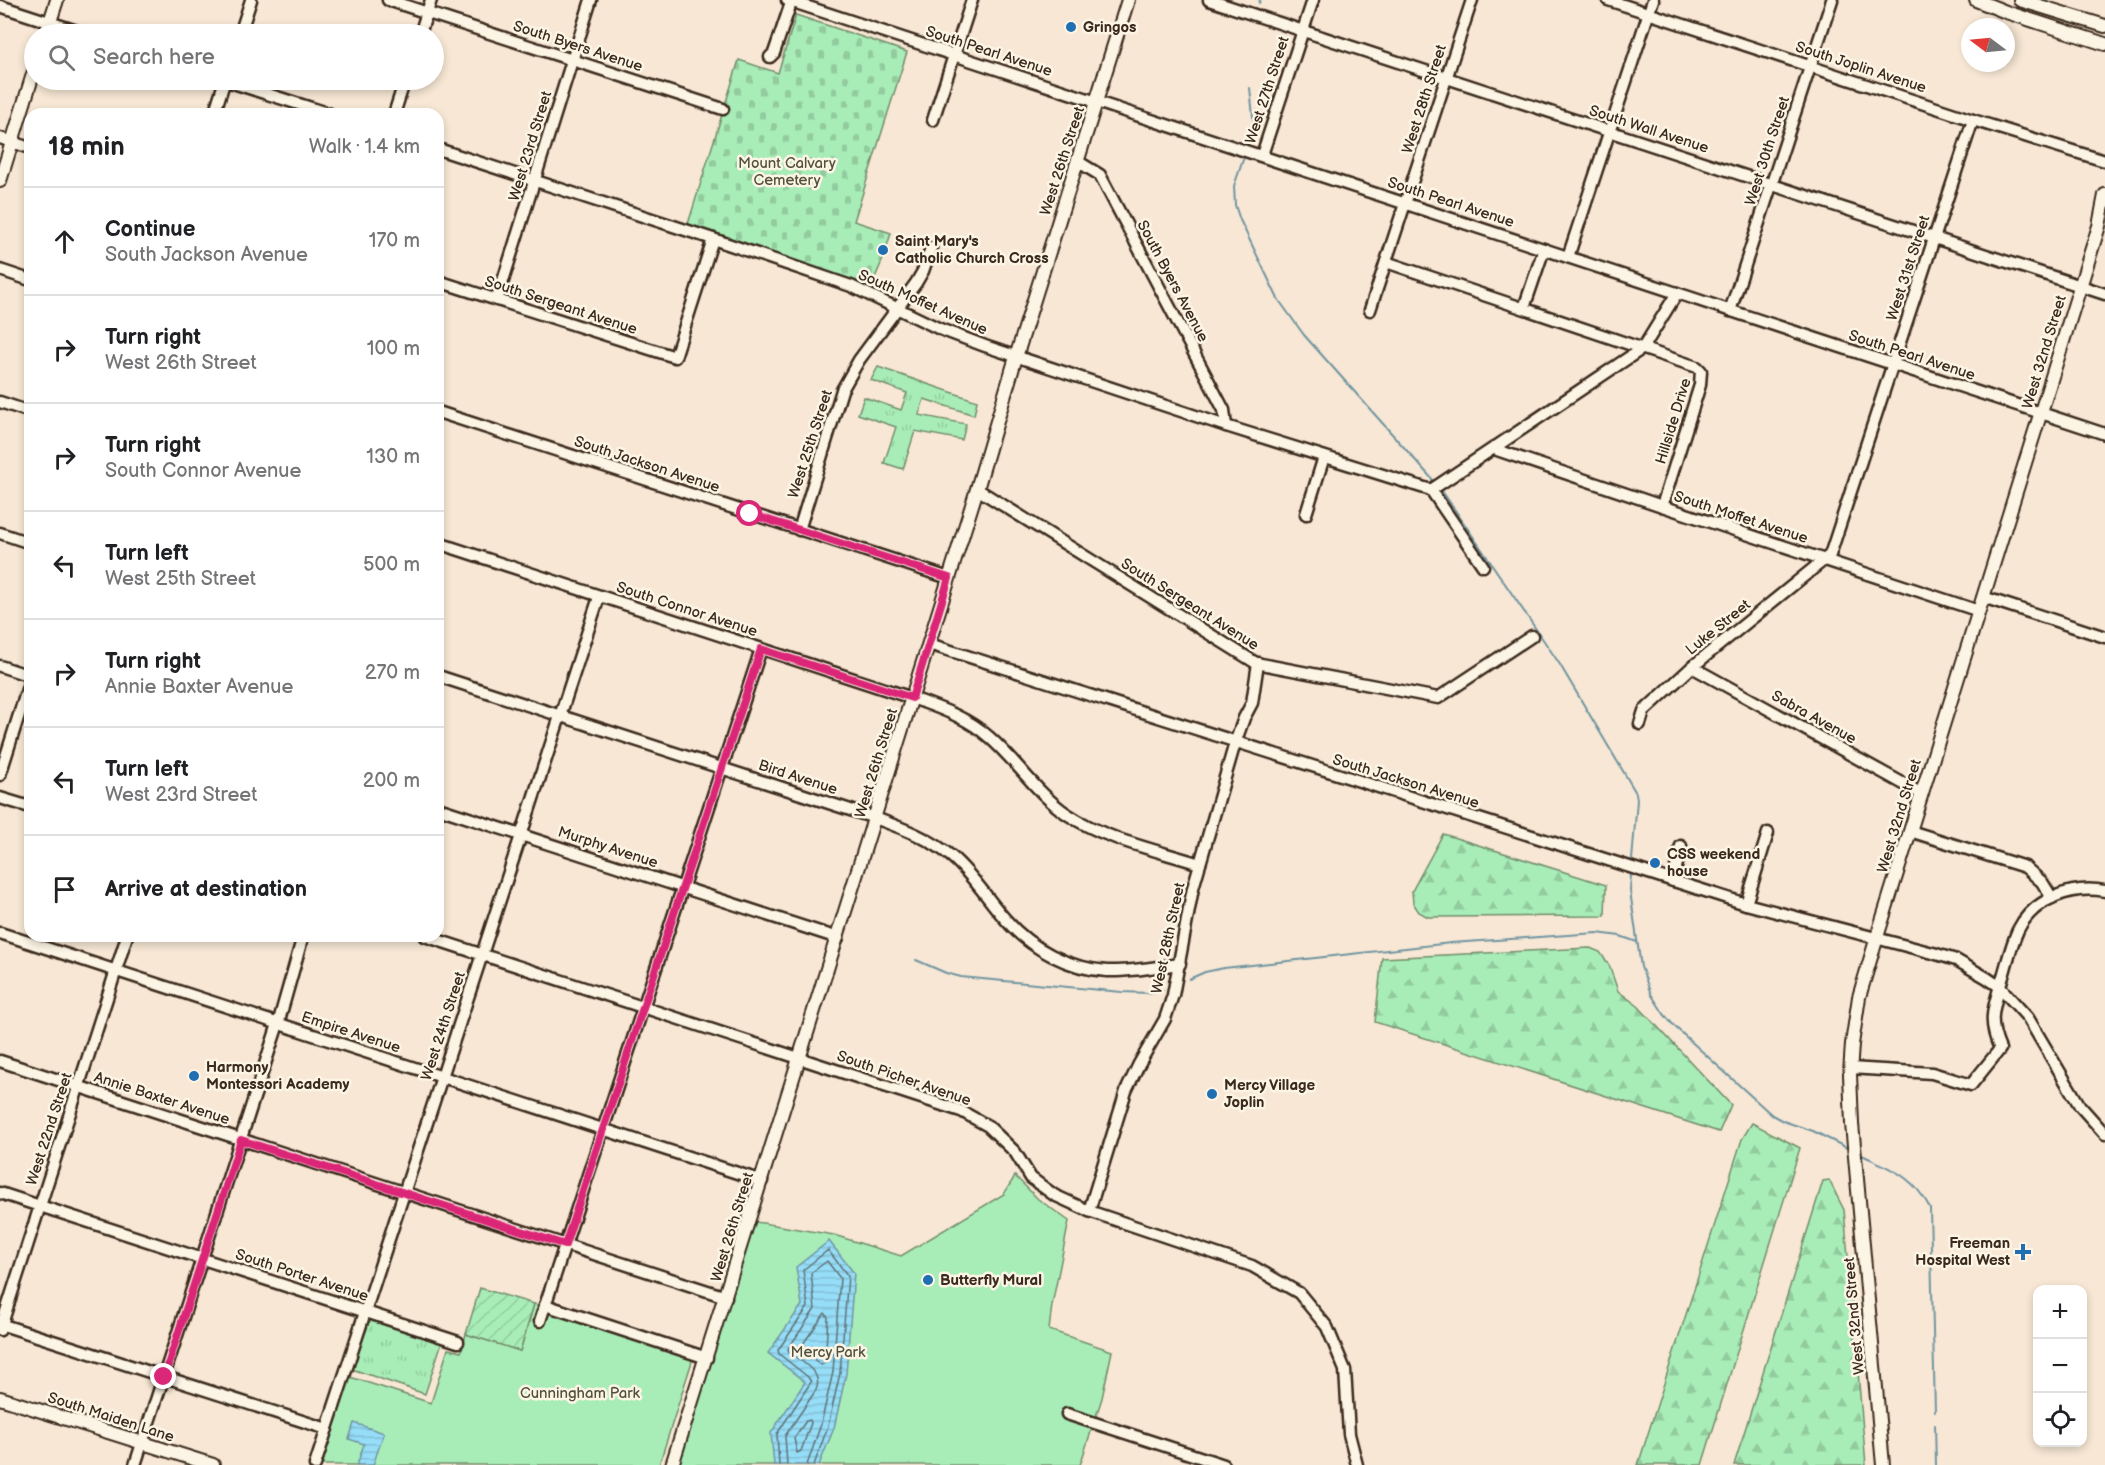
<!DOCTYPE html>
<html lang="en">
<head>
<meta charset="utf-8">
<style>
	body { margin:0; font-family:"Balsamiq Sans",sans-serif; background:#f2f2f2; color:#202124 }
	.controls { position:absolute; right:18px; bottom:18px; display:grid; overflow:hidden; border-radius:12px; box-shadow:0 3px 9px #0003 }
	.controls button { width:54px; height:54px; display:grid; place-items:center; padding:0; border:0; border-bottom:2px solid #e0e0e0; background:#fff; color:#202124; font:30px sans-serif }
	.compass { position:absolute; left:1961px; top:18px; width:54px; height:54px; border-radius:50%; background:#fff; box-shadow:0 3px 9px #0003; rotate:286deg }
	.stop { position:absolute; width:18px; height:18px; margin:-14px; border:4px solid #db2777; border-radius:50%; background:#fff }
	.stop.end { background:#db2777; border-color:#fff; box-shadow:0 2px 6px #0008 }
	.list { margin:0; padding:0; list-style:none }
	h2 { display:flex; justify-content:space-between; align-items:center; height:78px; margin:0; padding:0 24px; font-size:26px }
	h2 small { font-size:20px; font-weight:400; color:#757577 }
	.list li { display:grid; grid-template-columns:39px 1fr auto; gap:18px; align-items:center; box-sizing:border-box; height:108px; padding:0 24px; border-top:2px solid #e0e0e0 }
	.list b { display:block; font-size:22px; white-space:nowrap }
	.list p { margin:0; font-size:20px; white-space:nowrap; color:#757577 }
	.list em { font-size:20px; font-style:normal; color:#757577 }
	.icon { flex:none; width:33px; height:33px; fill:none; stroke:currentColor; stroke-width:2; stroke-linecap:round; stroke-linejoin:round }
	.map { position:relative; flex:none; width:2105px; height:1465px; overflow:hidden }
	.search { position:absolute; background:#fff; box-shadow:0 3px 9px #0003; left:24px; top:24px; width:420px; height:66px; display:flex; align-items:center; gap:15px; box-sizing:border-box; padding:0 21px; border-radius:33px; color:#757577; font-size:22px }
	.panel { position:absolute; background:#fff; box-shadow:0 3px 9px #0003; left:24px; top:108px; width:420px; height:834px; border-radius:18px }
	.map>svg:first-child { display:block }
</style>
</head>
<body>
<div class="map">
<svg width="2105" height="1465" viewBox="0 0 2105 1465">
	<defs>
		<pattern id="grass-tufts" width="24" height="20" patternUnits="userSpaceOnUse" patternTransform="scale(1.5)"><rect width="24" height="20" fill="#a8edb8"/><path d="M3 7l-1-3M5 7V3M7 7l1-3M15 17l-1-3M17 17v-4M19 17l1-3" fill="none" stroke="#92cb9e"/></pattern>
		<pattern id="forest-firs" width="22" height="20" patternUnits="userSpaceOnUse" patternTransform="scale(1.5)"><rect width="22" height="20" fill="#a8edb8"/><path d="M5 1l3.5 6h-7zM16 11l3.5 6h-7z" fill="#92cb9e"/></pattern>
		<pattern id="cemetery-stones" width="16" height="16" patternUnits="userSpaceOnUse" patternTransform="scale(1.5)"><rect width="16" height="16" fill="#a8edb8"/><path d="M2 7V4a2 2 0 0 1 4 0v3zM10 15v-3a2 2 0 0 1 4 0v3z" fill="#92cb9e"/></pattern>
		<pattern id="garden-furrows" width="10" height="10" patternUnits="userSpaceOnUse" patternTransform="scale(1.5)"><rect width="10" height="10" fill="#a8edb8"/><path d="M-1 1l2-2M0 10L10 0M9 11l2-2" fill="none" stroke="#92cb9e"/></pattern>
		<pattern id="water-rules" width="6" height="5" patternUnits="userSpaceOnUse" patternTransform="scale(1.5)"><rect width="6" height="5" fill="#96ddf8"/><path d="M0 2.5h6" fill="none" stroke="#82bed4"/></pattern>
	</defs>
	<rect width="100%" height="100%" fill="#f7e7d4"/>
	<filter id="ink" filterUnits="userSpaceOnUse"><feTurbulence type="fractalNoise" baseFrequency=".0167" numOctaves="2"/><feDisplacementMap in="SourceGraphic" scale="12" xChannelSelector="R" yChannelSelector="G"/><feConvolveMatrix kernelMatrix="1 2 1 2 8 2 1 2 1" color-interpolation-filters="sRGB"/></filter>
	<g filter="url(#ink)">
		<g fill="url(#grass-tufts)" stroke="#728c6b" stroke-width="1.5">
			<path d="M878,367L977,401L974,415L924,399L919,415L966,424L962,440L915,431L903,469L884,463L896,427L858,414L864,397L901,410L907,393L871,380Z"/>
			<path d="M370,1319L442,1342L425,1394L352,1369Z"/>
		</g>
		<g fill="url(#forest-firs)" stroke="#728c6b" stroke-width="1.5">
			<path d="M1443,834L1606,885L1605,916L1428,917L1419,912L1413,903L1412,891Z"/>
			<path d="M1590,948L1600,952L1609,965L1618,991L1638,1006L1731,1105L1719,1132L1375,1022L1382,958Z"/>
			<path d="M1752,1123L1800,1148L1702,1465H1638L1742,1139Z"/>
			<path d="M1829,1180L1844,1210L1866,1465H1734L1823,1181Z"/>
		</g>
		<path fill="url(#cemetery-stones)" stroke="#728c6b" stroke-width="1.5" d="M796,15L907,52L854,221L891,233L883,259L870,289L688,224L739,60L778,73Z"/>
		<g fill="#a8edb8" stroke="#728c6b" stroke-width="1.5">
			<path d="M1015,1176L1038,1199L1069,1221L1052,1305L1049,1330L1112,1351L1102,1398L1080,1465H672L750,1221L834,1235L901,1256L1004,1194Z"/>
			<path d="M534,1304L694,1355L659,1465H321L350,1377L431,1403L448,1349L461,1352L466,1334L520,1351Z"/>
		</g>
		<path fill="url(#garden-furrows)" stroke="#728c6b" stroke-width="1.5" d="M480,1288L534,1304L520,1351L466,1334Z"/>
		<g fill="url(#water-rules)" stroke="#7295a1" stroke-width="1.5">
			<path d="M829,1241L854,1273L846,1374L834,1428L819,1465H774L771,1433L805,1382L768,1353L802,1305L796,1267Z"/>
			<path d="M354,1423L384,1433L373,1465H357L364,1444L349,1439Z"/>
		</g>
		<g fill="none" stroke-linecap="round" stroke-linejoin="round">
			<g stroke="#5f7275" stroke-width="1.5">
				<path d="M825,1313L828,1317L825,1363L821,1365L800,1348Z"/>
				<path d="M810,1420L811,1423L801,1451L797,1453L794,1438L806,1421Z"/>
				<path d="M779,1465L777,1434L811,1382L808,1377L779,1354L778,1350L808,1307L803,1270L828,1250L848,1276L840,1373L828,1426L814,1465"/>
				<path d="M787,1465L785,1436L816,1390C824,1372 801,1362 789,1352L788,1349L815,1309L811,1273L827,1261L840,1278L833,1372L821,1424L807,1465"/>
			</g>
			<g stroke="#7295a1" stroke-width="2">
				<path d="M1259,3L1260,0"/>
				<path d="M1248,144L1254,126L1250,88"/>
				<path d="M1244,157L1234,186L1235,205L1240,220L1278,299L1304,335L1433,480"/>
				<path d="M1442,491L1559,663L1636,793L1637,800L1632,860"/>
				<path d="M1631,874L1630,891L1641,967L1651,994L1664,1014L1674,1026L1772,1115L1783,1121L1813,1131L1847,1148"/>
				<path d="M916,960L946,973L961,977L1122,992L1149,993L1163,990"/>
				<path d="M1189,979L1205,972L1224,968L1451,943L1597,933L1620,936L1637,942"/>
				<path d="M1862,1155C1893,1170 1913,1176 1930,1208L1935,1411"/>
				<path d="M1935,1425L1936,1465"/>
			</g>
			<g stroke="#3b2a1e" stroke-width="15">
				<g id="minor">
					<path d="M388,0L723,109"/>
					<path d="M787,0L2105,434"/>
					<path d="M1209,0L2105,294"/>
					<path d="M1608,0L1973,120L2105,161"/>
					<path d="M0,6L86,34"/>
					<path d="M240,34L251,0"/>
					<path d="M420,34L431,0"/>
					<path d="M770,57L774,53L792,0"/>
					<path d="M224,80L330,114"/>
					<path d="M214,114L225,80"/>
					<path d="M394,114L405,80"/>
					<path d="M933,120L972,0"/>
					<path d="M0,138L30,148"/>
					<path d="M438,149L713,239L851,286L940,329L985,346L1226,426L1431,490"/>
					<path d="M1262,155L1313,0"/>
					<path d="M1077,161L1100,175L1224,410L1226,426"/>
					<path d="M1568,257L1653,0"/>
					<path d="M1386,262L1697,367L1701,371L1700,385L1662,506"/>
					<path d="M0,270L30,280"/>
					<path d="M438,281L675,357L713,239"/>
					<path d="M497,300L591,0"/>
					<path d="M1524,308L1544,249"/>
					<path d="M1370,310L1472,0"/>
					<path d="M1730,311L1832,0"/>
					<path d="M0,402L30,412"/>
					<path d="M438,412L949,578"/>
					<path d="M1494,449L1662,506L1979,611"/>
					<path d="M977,489L1256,663L1438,698L1532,636"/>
					<path d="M1431,490L1643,348L1677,293"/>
					<path d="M1431,490L1483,566"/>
					<path d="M1306,514L1324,457"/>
					<path d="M799,530L842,390L859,360L916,283L923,271L931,248"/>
					<path d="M0,533L30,543"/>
					<path d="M438,543L912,698C939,708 967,717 989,737C1017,761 1036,793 1067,814C1106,840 1156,850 1200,864"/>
					<path d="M1983,597L2105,637"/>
					<path d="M929,644L1746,904L1933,953L1956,960L1987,978L2000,987L2028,1018L2080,1106L2105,1134"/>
					<path d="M0,666L30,676"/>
					<path d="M1692,667L1922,794"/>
					<path d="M438,676L875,818C902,828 930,838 952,857C973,875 988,900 1006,920C1030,948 1069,969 1107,971C1131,972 1156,967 1180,964"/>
					<path d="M1640,724L1644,711L1692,667L1830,555L1973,120"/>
					<path d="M0,775L30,680"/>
					<path d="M0,798L30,807"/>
					<path d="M438,808L838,938"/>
					<path d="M1910,831L2025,867L2042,882L2052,898"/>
					<path d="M1673,881L1681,846"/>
					<path d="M1746,904L1768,833"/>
					<path d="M0,933L762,1181"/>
					<path d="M425,936L961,1111L988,1126L1015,1152L1031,1178L1054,1195L1089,1211L1252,1266L1299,1293L1327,1327L1345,1370L1349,1434L1357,1465"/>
					<path d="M0,1061L726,1297"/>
					<path d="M1850,1068L1932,1073L1971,1085L2000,1049C1986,1018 1995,1004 2004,973C2008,959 2012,943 2018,930C2034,898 2073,885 2105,891"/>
					<path d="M0,1193L458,1342"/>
					<path d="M1089,1211L1126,1091L1139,1064L1165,1019L1173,995L1193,888L1235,743L1244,718L1252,703L1258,663"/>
					<path d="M545,1305L707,1358"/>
					<path d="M540,1321L761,649"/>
					<path d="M0,1324L327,1429"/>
					<path d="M0,1330L127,936"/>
					<path d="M1067,1414L1224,1465"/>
					<path d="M135,1465L278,1024L303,936"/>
					<path d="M315,1465L599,597"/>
				</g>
			</g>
			<g stroke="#3b2a1e" stroke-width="16">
				<g id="major">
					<path d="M1976,0L2006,12L2105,44"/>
					<path d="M2020,0L2105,26"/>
					<path d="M46,34L57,0"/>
					<path d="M0,181L34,71"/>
					<path d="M0,1398L213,1465"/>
					<path d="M672,1465L977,489L1016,357L1128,0"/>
					<path d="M1883,1465L1852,1124L1850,1074L1852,1044L1859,997L1877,937L2099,226L2105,195"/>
				</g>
			</g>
			<use href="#minor" stroke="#fcf5e5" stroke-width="10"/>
			<use href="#major" stroke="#fcf5e5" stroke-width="12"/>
		</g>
	</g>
	<g fill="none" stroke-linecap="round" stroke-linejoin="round" filter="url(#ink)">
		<path stroke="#db2777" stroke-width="8" d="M164,1377L241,1140L565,1245L761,649L912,698L949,578L750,514"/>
	</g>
	<g fill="#1f6fb2" stroke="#fcf5e5" stroke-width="2">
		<circle cx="1071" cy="27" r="6"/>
		<circle cx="883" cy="250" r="6"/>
		<circle cx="1655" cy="863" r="6"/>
		<circle cx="194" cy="1076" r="6"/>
		<circle cx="1212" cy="1094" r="6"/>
		<path d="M2020 1243h6v6h6v6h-6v6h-6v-6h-6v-6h6z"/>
		<circle cx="928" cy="1280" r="6"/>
	</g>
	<g text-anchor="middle" stroke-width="5" stroke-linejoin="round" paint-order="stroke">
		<g font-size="15" font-weight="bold" fill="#3b2a1e" stroke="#fcf5e5" text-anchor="start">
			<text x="1083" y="32">Gringos</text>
			<text x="895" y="246">Saint Mary's<tspan x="895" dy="17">Catholic Church Cross</tspan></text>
			<text x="1667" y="859">CSS weekend<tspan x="1667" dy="17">house</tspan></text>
			<text x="206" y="1072">Harmony<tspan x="206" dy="17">Montessori Academy</tspan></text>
			<text x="1224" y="1090">Mercy Village<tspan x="1224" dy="17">Joplin</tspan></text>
			<text x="2010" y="1248" text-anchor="end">Freeman<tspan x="2010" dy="17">Hospital West</tspan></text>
			<text x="940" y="1285">Butterfly Mural</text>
		</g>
		<g font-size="15" fill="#3b2a1e" stroke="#fcf5e5">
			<text transform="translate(578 46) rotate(18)" y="5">South Byers Avenue</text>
			<text transform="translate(989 51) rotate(18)" y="5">South Pearl Avenue</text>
			<text transform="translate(1861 67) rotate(18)" y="5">South Joplin Avenue</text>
			<text transform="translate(1267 90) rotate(-72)" y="5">West 27th Street</text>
			<text transform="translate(1424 99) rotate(-72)" y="5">West 28th Street</text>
			<text transform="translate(1649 129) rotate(18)" y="5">South Wall Avenue</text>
			<text transform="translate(530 146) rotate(-73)" y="5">West 23rd Street</text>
			<text transform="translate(1767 151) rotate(-72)" y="5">West 30th Street</text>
			<text transform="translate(1062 161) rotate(-72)" y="5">West 26th Street</text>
			<text transform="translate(1451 202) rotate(18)" y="5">South Pearl Avenue</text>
			<text transform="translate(1908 268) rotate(-72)" y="5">West 31st Street</text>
			<text transform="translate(1173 281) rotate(62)" y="5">South Byers Avenue</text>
			<text transform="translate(923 302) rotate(24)" y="5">South Moffet Avenue</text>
			<text transform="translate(561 305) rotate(18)" y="5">South Sergeant Avenue</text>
			<text transform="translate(2044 352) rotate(-73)" y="5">West 32nd Street</text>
			<text transform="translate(1912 355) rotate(18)" y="5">South Pearl Avenue</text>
			<text transform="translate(1673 421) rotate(-73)" y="5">Hillside Drive</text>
			<text transform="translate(810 444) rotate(-72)" y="5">West 25th Street</text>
			<text transform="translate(647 464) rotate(18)" y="5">South Jackson Avenue</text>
			<text transform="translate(1741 517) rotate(18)" y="5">South Moffet Avenue</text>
			<text transform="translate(1190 604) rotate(32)" y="5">South Sergeant Avenue</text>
			<text transform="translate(687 609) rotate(18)" y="5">South Connor Avenue</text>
			<text transform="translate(1718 627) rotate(-39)" y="5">Luke Street</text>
			<text transform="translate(1814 717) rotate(29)" y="5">Sabra Avenue</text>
			<text transform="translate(876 763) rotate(-73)" y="5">West 26th Street</text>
			<text transform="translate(798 777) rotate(18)" y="5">Bird Avenue</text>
			<text transform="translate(1406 781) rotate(17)" y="5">South Jackson Avenue</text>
			<text transform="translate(1899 816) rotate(-73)" y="5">West 32nd Street</text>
			<text transform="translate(608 847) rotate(18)" y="5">Murphy Avenue</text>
			<text transform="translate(1168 938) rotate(-78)" y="5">West 28th Street</text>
			<text transform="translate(443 1026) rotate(-72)" y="5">West 24th Street</text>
			<text transform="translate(351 1032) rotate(18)" y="5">Empire Avenue</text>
			<text transform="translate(904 1078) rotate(19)" y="5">South Picher Avenue</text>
			<text transform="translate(162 1098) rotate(18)" y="5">Annie Baxter Avenue</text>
			<text transform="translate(49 1129) rotate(-72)" y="5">West 22nd Street</text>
			<text transform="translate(732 1227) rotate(-73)" y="5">West 26th Street</text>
			<text transform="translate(302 1275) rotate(18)" y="5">South Porter Avenue</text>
			<text transform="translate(1854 1316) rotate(-95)" y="5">West 32nd Street</text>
			<text transform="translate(111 1417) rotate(18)" y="5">South Maiden Lane</text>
		</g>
		<g font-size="15" fill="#51513d" stroke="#fcf5e5">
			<text x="787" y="168">Mount Calvary<tspan x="787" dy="17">Cemetery</tspan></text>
			<text x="828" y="1357">Mercy Park</text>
			<text x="580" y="1398">Cunningham Park</text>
		</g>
	</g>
</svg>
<div class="controls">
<button>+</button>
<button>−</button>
<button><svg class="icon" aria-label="locate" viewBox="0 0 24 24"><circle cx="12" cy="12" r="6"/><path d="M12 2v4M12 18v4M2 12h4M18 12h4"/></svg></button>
</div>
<svg class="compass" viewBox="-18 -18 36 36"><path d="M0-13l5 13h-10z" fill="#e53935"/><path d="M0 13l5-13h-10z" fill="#757577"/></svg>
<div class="stop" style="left:750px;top:514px"></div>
<div class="stop end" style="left:164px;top:1377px"></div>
<div class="search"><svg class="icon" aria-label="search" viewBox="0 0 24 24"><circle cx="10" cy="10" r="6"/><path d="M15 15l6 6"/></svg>Search here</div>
<section class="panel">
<h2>18 min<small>Walk · 1.4 km</small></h2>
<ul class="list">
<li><svg class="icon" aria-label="ahead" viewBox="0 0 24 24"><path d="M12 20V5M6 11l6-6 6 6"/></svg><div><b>Continue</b><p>South Jackson Avenue</p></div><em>170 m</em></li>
<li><svg class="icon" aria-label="right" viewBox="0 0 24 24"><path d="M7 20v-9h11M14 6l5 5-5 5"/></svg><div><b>Turn right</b><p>West 26th Street</p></div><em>100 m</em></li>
<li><svg class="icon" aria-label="right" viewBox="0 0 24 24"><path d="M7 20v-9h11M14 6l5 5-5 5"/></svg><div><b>Turn right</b><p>South Connor Avenue</p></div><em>130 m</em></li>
<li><svg class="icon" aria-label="left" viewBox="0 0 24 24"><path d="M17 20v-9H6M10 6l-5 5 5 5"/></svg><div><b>Turn left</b><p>West 25th Street</p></div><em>500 m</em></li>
<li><svg class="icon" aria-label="right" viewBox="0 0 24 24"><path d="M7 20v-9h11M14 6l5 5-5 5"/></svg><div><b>Turn right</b><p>Annie Baxter Avenue</p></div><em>270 m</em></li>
<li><svg class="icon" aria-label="left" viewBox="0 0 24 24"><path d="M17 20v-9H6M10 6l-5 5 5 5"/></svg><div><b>Turn left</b><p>West 23rd Street</p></div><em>200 m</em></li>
<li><svg class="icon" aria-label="arrive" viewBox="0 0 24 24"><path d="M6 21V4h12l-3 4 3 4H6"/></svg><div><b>Arrive at destination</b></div></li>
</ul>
</section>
</div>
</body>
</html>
